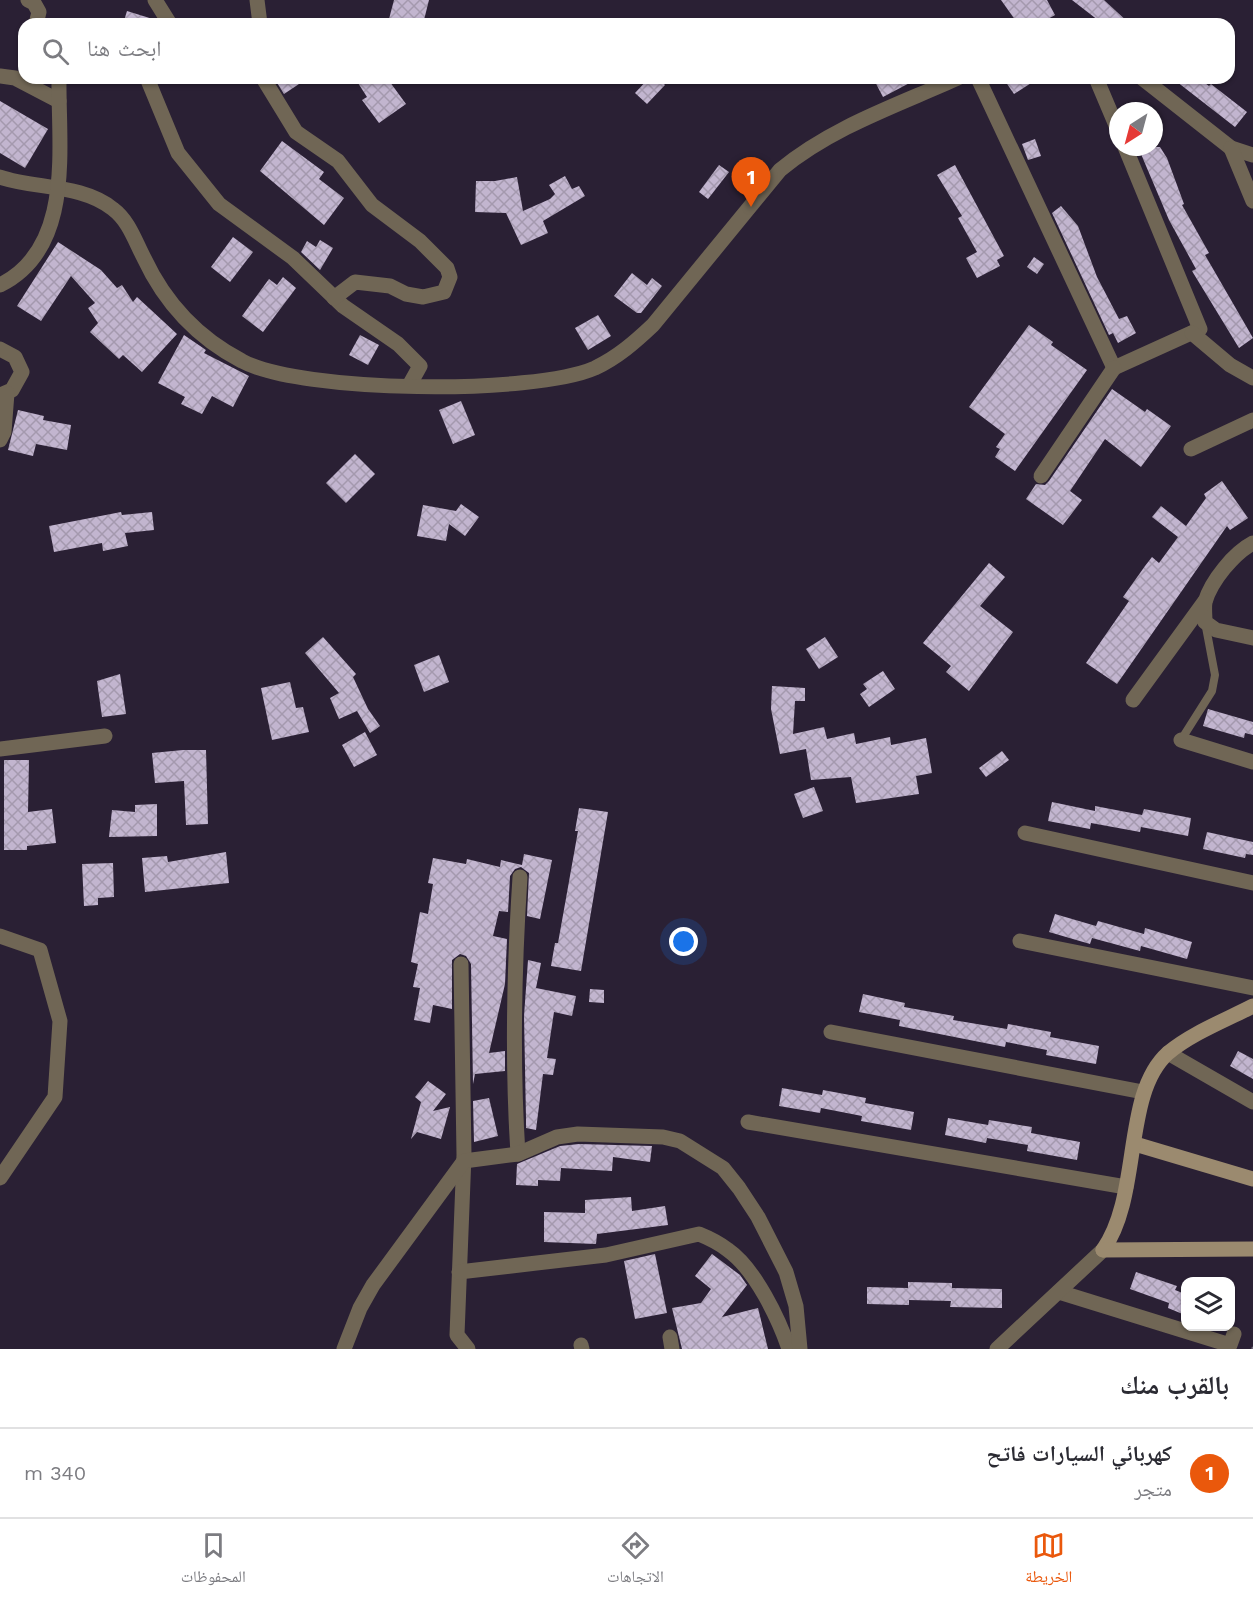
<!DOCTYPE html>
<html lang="ar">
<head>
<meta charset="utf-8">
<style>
	body { margin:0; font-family:"Work Sans","Noto Naskh Arabic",sans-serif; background:#f7f7f7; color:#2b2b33; direction:rtl }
	.controls { position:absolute; right:18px; bottom:18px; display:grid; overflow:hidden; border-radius:12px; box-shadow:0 2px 4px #0004 }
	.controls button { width:54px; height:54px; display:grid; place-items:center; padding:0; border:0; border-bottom:2px solid #e1e1e2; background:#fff; color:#2b2b33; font:30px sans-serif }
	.compass { position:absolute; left:1109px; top:102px; width:54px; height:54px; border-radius:50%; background:#fff; box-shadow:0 2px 4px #0004; rotate:216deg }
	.you { position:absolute; left:684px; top:942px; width:21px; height:21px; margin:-15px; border:4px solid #fff; border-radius:50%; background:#1a73e8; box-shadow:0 0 0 9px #1a73e833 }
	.badge { display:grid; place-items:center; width:39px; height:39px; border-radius:50%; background:#ea580c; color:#fff; font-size:20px; font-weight:700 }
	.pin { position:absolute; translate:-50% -50px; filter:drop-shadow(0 2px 3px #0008) }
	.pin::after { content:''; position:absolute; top:32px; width:21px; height:18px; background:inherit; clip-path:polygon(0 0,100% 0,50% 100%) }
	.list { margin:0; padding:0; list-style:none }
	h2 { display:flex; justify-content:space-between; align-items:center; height:78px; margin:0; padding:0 24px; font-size:26px }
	h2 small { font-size:20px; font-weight:400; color:#7c7c81 }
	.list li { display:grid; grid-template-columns:39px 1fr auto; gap:18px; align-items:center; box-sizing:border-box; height:90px; padding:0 24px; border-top:2px solid #e1e1e2 }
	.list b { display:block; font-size:22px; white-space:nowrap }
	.list p { margin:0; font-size:20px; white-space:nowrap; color:#7c7c81 }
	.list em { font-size:20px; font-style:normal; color:#7c7c81 }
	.icon { flex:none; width:33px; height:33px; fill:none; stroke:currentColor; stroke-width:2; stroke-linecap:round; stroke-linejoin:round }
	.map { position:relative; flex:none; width:1253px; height:1349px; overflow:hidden; direction:ltr }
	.search { position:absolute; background:#fff; box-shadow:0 2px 4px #0004; left:18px; right:18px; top:18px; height:66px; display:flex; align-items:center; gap:15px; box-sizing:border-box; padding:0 21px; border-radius:18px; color:#7c7c81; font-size:22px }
	.sheet { height:168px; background:#fff }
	nav { display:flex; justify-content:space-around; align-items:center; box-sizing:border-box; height:84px; border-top:2px solid #e1e1e2; background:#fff; font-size:16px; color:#7c7c81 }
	nav a { display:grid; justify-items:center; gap:3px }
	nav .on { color:#ea580c }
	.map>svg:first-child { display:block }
</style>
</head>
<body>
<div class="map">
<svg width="1253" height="1349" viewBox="0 0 1253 1349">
	<defs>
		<pattern id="building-cross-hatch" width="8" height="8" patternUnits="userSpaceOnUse" patternTransform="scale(1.5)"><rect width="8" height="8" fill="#c2b5cf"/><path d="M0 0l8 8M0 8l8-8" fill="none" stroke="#a499ae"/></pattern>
	</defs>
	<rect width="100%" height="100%" fill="#2a2034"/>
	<g fill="url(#building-cross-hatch)">
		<path d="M394,0H429L423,24L389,19Z"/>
		<path d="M1001,0H1047L1055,15L1039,24H1018Z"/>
		<path d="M1072,0H1104L1130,24H1103Z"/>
		<path d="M127,11L156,20L159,24H123Z"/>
		<path d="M274,78H308L284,94Z"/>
		<path d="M365,78H387L406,104L379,123L362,100L367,97L358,83Z"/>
		<path d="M649,78H658L665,85L647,104L635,93Z"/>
		<path d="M873,78H919L883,97Z"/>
		<path d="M1003,78H1039L1014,94Z"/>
		<path d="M1172,78H1198L1209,86L1211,84L1247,112L1235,127Z"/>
		<path d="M0,101L48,129L25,168L0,153Z"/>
		<path d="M1035,139L1041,156L1028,160L1022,144Z"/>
		<path d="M282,141L324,172L319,179L344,198L324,225L260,171Z"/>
		<path d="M1138,147H1160L1167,158L1184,204L1182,205L1209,253L1205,255L1253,338L1239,348L1192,271L1196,269L1169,220Z"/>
		<path d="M719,165L729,172L708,199L699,192Z"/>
		<path d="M955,165L1004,256L997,260L1000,266L977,278L966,258L977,252L958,218L962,216L937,175Z"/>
		<path d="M565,176L572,189L579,186L585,196L543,221L548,233L521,245L506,213L475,212L476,181H495L517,177L523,211L550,199L555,194L549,185Z"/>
		<path d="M1061,206L1078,226L1097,277L1119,319L1127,316L1136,333L1118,343L1113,333L1109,335L1052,213Z"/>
		<path d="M233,237L253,252L230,282L211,267Z"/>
		<path d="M320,240L333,248L320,270L301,252L307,241L316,247Z"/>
		<path d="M58,242L101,270L117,288L122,285L133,302L137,297L177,334L142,372L123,355L119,359L90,332L98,323L88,308L95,303L71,276L41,321L17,306Z"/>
		<path d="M1034,257L1044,264L1037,274L1027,267Z"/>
		<path d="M632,273L647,285L652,278L662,286L641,313H637L614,296Z"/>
		<path d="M283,277L296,288L263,332L242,316L269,279L277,285Z"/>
		<path d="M598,315L611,336L588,350L575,328Z"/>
		<path d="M1029,325L1053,342L1051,345L1087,370L1015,471L995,457L1000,449L996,447L1005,434L969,407Z"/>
		<path d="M184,335L206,350L204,353L249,376L233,407L212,396L202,414L181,404L185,397L158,383Z"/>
		<path d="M360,335L379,345L368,365L349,355Z"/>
		<path d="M1112,389L1145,412L1147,409L1171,426L1141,467L1105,439L1070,491L1082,500L1063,525L1026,499L1036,484L1045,485L1049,481Z"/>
		<path d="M461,401L475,435L453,444L439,410Z"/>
		<path d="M18,410L44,416L43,420L71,425L67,450L36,444L33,456L8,450Z"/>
		<path d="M355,454L375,474L346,503L326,483Z"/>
		<path d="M1222,481L1248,518L1230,530L1227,526L1117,684L1086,663L1129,601L1123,597L1145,566L1152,557L1159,563L1178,537L1152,517L1161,506L1186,526L1206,498L1204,494Z"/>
		<path d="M461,504L479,517L465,536L449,524L446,541L417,536L423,505L456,511Z"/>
		<path d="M121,512L122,515L152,512L154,530L125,533L128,546L103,551L102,543L54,552L49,526Z"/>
		<path d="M989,563L1005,577L980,606L1013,632L969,691L946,672L951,666L923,643Z"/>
		<path d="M323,637L356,674L353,677L368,709L380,726L376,729L370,733L357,711L339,719L330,698L339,693L305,653Z"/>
		<path d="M825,637L838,657L819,669L806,649Z"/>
		<path d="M439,655L449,682L424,692L414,665Z"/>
		<path d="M883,671L895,689L869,707L860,694L867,689L863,684Z"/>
		<path d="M120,674L126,714L102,717L97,681Z"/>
		<path d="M290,682L296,708L303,707L309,732L272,740L261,688Z"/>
		<path d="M772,686L805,688V701H795L793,734L824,727L827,739L854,733L856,744L890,737L891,745L926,738L932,773L916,776L919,794L856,803L851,777L811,780L806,749L780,754L771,709Z"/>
		<path d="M1208,709L1253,722V735L1245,733L1244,738L1203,726Z"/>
		<path d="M365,732L377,755L354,767L342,745Z"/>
		<path d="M183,750H206L208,824L186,825L184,781L155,783L152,753Z"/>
		<path d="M1002,751L1009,760L986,777L979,768Z"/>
		<path d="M4,760H29L28,812L52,809L56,843L27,846V850H4Z"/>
		<path d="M814,787L823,811L803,818L794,794Z"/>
		<path d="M1052,802L1095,811V806L1142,815L1144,809L1191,818L1188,836L1141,827L1140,832L1091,823L1090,829L1048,821Z"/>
		<path d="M157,804V836L109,837L112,810L135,812V805Z"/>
		<path d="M579,808L608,812L581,971L551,966L555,943H558L578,831H575Z"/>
		<path d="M1207,832L1253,842V855L1246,854L1245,858L1203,849Z"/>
		<path d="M226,852L229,883L145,892L142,858L167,856L168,862Z"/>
		<path d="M524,854L552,860L540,919L527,916L529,873L521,867L515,869L510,876L508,912L499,911L493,936L507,939L505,984L489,1053L505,1051V1071L475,1074L473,1084L471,964L466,956L460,954L452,960V1009L433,1005L430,1023L414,1020L420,988L413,987L418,964L411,962L420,912L428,914L433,884L428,883L433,858L466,864L467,859L500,867L501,860L522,865Z"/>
		<path d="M113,863L114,897L98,898V905L84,906L82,864Z"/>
		<path d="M1055,914L1096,926L1098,921L1144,934L1145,928L1192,942L1187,959L1141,946L1140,951L1092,938L1090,944L1049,932Z"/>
		<path d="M528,960L541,963L536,988L576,996L572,1016L554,1012L547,1058L556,1059L553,1075L543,1074L536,1130L526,1128V1119L524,1016Z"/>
		<path d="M590,989L604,990V1003L589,1002Z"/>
		<path d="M863,994L905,1003L904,1007L954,1016L953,1020L1007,1029L1008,1024L1051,1032L1050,1037L1099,1046L1096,1064L1046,1055L1047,1050L1006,1042L1005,1047L899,1026L900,1020L859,1012Z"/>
		<path d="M1238,1051L1253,1059V1079L1230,1066Z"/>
		<path d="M428,1081L446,1094L433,1111L450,1107L441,1139L417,1132L411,1139L421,1102L415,1097Z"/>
		<path d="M782,1088L822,1095L823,1090L866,1098L865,1103L914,1112L911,1130L861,1121L862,1116L821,1108L820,1113L779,1106Z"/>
		<path d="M489,1098L498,1136L474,1142L473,1101Z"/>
		<path d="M948,1118L988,1125L989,1120L1032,1127L1031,1133L1080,1142L1077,1160L1027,1151L1028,1145L987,1138L986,1143L945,1135Z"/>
		<path d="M579,1144L652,1146L650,1162L613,1157L612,1171L561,1168L560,1181L538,1180V1186L516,1185L517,1164L560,1146Z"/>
		<path d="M631,1197L632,1211L665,1206L668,1225L597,1234L596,1244L544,1242V1212L585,1213V1200Z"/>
		<path d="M655,1254L667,1313L635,1319L624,1261Z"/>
		<path d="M712,1254L740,1275L747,1285L722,1317L758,1308L768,1349H682L672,1308L701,1303L711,1289L695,1276Z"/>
		<path d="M1136,1272L1177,1286L1175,1290L1185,1294V1315L1168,1308L1169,1303L1130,1289Z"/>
		<path d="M908,1282L952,1283V1288L1002,1289V1308L950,1307L951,1301L909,1300V1305L867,1304V1287L908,1288Z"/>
	</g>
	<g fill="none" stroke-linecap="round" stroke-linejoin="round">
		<path stroke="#71687a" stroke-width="2" stroke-dasharray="3 4.5" stroke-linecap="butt" d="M1252,1349L1253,1347"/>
		<path stroke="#706655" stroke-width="8" d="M1181,740L1212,691L1215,675L1205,622"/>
		<g stroke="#706655" stroke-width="15">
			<path d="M28,0L34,3L39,12L36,24"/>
			<path d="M155,0L170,24"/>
			<path d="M257,0L260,24"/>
			<path d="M0,76L15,78L59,101"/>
			<path d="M147,78L178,153L219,204L293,258L343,306L398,344L420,366L410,384"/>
			<path d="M263,78L296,132L338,161L372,205L420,241L447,268L450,277L444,292L423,297L406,294L390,286L355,282L334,298"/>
			<path d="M978,78L1114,368L1200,329L1125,147"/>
			<path d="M1096,78L1118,130"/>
			<path d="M1142,78L1231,148L1253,155"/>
			<path d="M1231,148L1253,201"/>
			<path d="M0,177C35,189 82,184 113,209C129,221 135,241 144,258C165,303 198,338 242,361C300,393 534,395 595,368C618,357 635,342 653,325L780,170C832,127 898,105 958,78"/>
			<path d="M0,285C75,248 58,146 59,78"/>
			<path d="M1192,333L1230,365L1253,378"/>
			<path d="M0,349L15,357L22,372L12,390L0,395"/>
			<path d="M0,440L4,432L7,393"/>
			<path d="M1191,449L1253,420"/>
			<path d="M1041,476L1114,368"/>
			<path d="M1253,543C1234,553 1211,581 1205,602C1204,608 1205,616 1205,622L1216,630L1253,638"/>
			<path d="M1133,700L1205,601"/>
			<path d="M1181,740L1253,762"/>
			<path d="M0,749L105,736"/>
			<path d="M1025,833L1253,883"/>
			<path d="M0,936L40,950L60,1021L55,1097L0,1178"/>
			<path d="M1020,941L1253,988"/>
			<path d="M461,964L464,1155L457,1335L468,1349"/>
			<path d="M831,1032L1143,1092"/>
			<path d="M1168,1053L1253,1102"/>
			<path d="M748,1122L1126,1187"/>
			<path d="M518,1154C512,1062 514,969 520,877"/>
			<path d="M459,1272L606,1255L699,1234C709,1238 719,1243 728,1250C755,1269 779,1319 789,1349"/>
			<path d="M1059,1292L1230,1345L1234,1334"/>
			<path d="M670,1337L672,1349"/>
			<path d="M581,1345L582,1349"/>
			<path d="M344,1349L360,1308L373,1285L464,1161L518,1154L557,1137L578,1134L663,1137L680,1141L723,1168L739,1188L758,1217L786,1272L796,1306L800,1349"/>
			<path d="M997,1349L1103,1250"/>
		</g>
		<g stroke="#9b8a6f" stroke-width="15">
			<path d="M1135,1144L1253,1179"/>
			<path d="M1103,1250C1142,1195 1122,1094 1168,1053C1192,1033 1226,1020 1253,1006"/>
			<path d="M1103,1250L1253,1249"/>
		</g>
	</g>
</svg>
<div class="controls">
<button><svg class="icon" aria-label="layers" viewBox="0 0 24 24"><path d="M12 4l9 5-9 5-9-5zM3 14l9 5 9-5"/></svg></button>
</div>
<svg class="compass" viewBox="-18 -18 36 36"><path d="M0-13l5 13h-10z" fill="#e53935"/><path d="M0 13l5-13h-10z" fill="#7c7c81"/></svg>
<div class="you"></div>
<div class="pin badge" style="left:751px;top:207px">1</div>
<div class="search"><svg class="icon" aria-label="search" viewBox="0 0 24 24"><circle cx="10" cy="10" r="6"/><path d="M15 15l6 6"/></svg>ابحث هنا</div>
</div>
<section class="sheet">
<h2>بالقرب منك<small></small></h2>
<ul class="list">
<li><span class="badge">1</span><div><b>كهربائي السيارات فاتح</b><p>متجر</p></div><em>340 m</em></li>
</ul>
</section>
<nav>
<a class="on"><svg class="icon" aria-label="map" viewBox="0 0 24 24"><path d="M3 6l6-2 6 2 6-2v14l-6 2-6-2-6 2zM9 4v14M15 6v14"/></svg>الخريطة</a>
<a><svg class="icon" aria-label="directions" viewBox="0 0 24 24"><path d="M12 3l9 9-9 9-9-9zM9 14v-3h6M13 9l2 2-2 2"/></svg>الاتجاهات</a>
<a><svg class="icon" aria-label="saved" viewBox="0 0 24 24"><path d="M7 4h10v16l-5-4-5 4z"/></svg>المحفوظات</a>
</nav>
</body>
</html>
